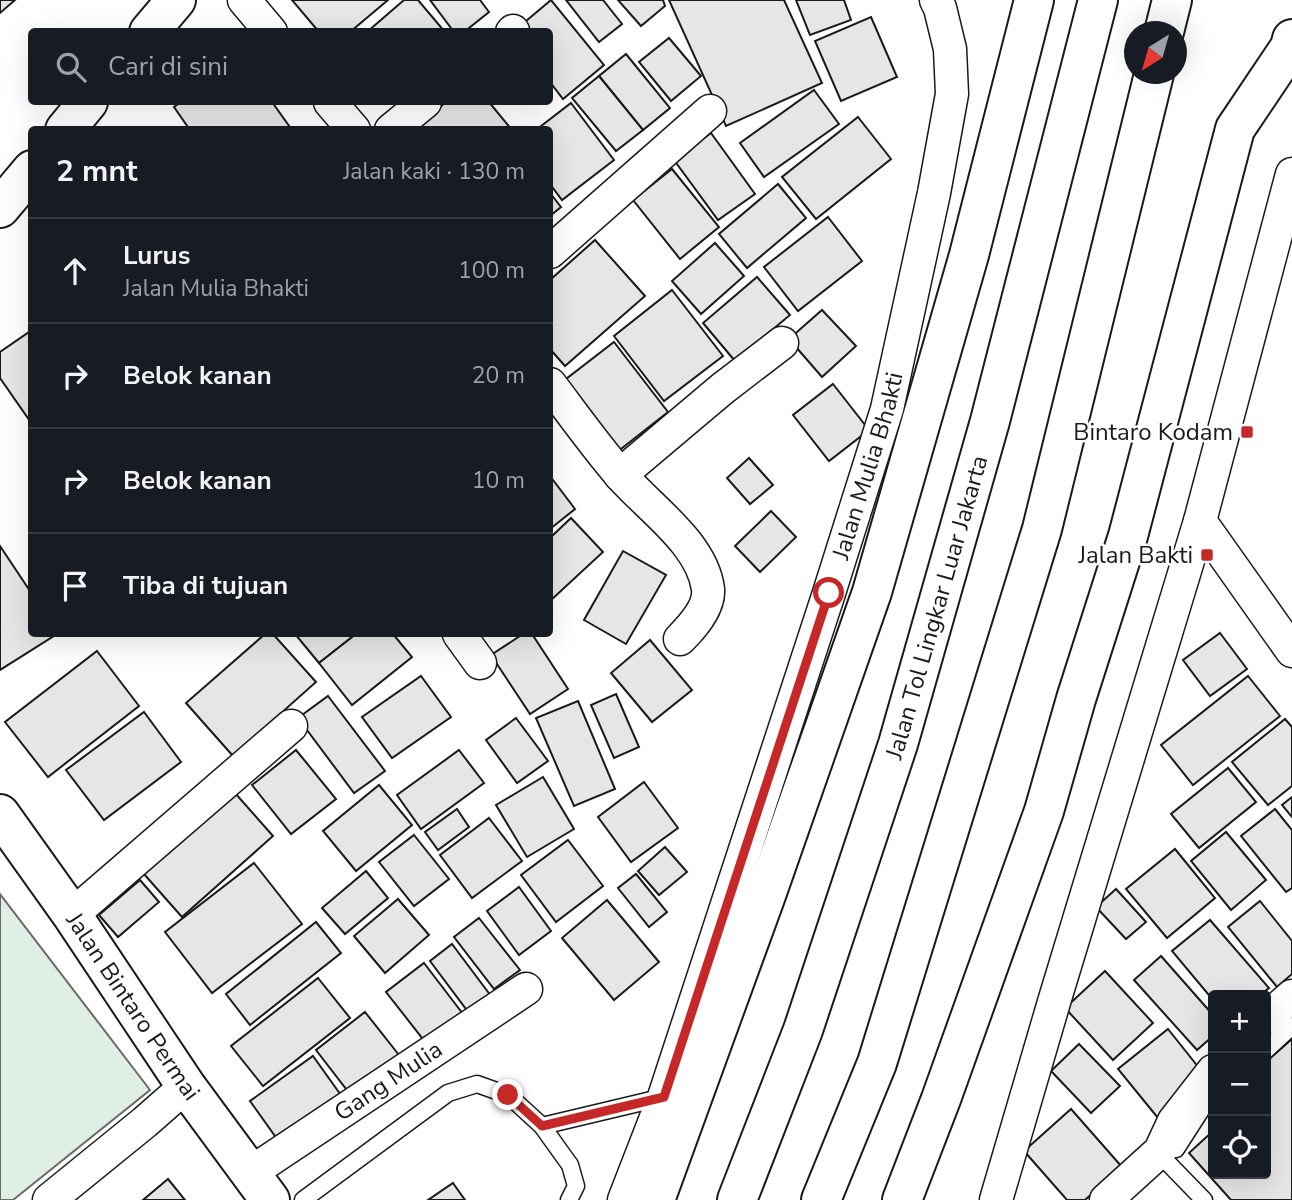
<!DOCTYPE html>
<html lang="id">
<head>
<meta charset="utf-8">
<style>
	body { margin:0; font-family:"Nunito Sans",sans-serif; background:#20242c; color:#f1f3f6 }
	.controls { position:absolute; right:21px; bottom:21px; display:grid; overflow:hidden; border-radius:7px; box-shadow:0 7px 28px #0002 }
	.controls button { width:63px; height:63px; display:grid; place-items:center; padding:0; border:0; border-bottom:2px solid #363941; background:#171b24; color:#f1f3f6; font:35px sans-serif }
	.compass { position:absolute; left:1124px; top:21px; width:63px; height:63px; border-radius:50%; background:#171b24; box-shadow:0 7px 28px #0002; rotate:217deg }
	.stop { position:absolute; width:21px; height:21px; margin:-16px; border:5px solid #c62828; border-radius:50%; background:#fff }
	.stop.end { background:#c62828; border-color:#fff; box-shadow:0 2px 7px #0008 }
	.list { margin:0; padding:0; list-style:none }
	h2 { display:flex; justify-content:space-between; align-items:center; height:91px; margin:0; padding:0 28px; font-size:30px }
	h2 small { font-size:23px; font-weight:400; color:#9ea1a6 }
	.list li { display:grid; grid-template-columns:46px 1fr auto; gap:21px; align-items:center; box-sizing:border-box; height:105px; padding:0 28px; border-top:2px solid #363941 }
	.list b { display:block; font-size:26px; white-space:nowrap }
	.list p { margin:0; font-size:23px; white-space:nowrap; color:#9ea1a6 }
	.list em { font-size:23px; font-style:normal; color:#9ea1a6 }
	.icon { flex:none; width:38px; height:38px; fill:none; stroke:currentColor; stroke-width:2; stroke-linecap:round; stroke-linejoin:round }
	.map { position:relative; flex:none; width:1292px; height:1200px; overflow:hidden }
	.search { position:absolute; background:#171b24; box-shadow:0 7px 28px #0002; left:28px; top:28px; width:525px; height:77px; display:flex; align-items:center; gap:18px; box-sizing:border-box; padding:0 24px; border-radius:7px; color:#9ea1a6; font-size:26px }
	.panel { position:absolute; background:#171b24; box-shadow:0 7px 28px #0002; left:28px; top:126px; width:525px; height:511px; border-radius:7px }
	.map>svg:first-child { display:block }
</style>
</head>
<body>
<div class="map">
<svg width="1292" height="1200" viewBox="0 0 1292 1200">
	<rect width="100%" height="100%" fill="#fff"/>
	<path fill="#e0efe3" stroke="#6a6a6a" stroke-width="2" d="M0,894L150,1090L13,1200H0Z"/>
	<g fill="#e6e6e6" stroke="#1a1a1a" stroke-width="2">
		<path d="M0,0H15L0,13Z"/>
		<path d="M292,0H388L350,32H319Z"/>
		<path d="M404,0H418L445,32H367Z"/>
		<path d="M430,0H480L489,12L464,32H454Z"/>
		<path d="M551,0L604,65L563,99L550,82V32H513Z"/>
		<path d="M566,0H603L622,24L599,42Z"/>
		<path d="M618,0H663L665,6L641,26Z"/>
		<path d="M669,0H784L822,83L726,126Z"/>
		<path d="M796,0H844L851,20L810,35Z"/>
		<path d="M871,17L897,77L841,101L815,41Z"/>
		<path d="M669,38L701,76L671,101L639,62Z"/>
		<path d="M626,54L670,108L643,130L599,76Z"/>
		<path d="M599,76L643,130L616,151L572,98Z"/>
		<path d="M814,90L839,124L764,177L740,143Z"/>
		<path d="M181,102H272L292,130H190L174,107Z"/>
		<path d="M446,102H489L512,130H413Z"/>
		<path d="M571,103L614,160L562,200L550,184V130H536Z"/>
		<path d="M858,117L891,159L816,219L782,177Z"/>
		<path d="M711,133L755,194L718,220L674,160Z"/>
		<path d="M672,169L719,227L680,259L633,200Z"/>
		<path d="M778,184L806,218L747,268L719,234Z"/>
		<path d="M550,193L561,207L550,216Z"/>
		<path d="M828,217L862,261L798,311L764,267Z"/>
		<path d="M595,240L645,296L565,366L550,349V280Z"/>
		<path d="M715,243L744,276L701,314L672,281Z"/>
		<path d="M757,277L790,315L735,361L703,323Z"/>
		<path d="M672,290L723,356L664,401L614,336Z"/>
		<path d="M822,310L856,346L822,377L789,339Z"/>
		<path d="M32,330V424L0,378V352Z"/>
		<path d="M614,342L668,412L612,456L557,386Z"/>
		<path d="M833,384L869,430L829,461L793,415Z"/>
		<path d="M749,458L773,485L750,504L727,478Z"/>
		<path d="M550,476L575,509L550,529Z"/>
		<path d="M771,511L796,537L760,572L735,546Z"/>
		<path d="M571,518L603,552L550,601V538Z"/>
		<path d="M0,546L32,594V634H57L0,670Z"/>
		<path d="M623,551L666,575L626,644L584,620Z"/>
		<path d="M1220,633L1247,669L1210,696L1183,660Z"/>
		<path d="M265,634H273L316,682L233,756L186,703Z"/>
		<path d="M295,634H356L319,663Z"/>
		<path d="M356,634H393L412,657L352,705L319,663Z"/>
		<path d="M523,634H532L568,689L530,714L491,655Z"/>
		<path d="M650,640L692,690L652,722L611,673Z"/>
		<path d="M97,651L139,706L48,777L5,722Z"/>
		<path d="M421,676L451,717L392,758L362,717Z"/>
		<path d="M1248,676L1280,716L1193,785L1161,745Z"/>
		<path d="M616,694L639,747L614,758L591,705Z"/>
		<path d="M328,696L385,771L354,793L298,718Z"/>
		<path d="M578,701L615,789L574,806L536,718Z"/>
		<path d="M144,712L181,762L104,820L66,770Z"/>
		<path d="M516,718L548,761L517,783L486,740Z"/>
		<path d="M1285,719L1292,727V786L1268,805L1232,762Z"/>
		<path d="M296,750L336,799L291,834L252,785Z"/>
		<path d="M459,750L484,783L421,829L397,795Z"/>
		<path d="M1228,768L1256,802L1199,848L1171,814Z"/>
		<path d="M543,777L574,829L527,857L496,805Z"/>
		<path d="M644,782L678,828L631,862L598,817Z"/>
		<path d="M227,784L273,836L182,917L136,865Z"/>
		<path d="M379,785L412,825L356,871L323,831Z"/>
		<path d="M1292,797V817L1282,805Z"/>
		<path d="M457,809L469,827L438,850L425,832Z"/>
		<path d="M1275,809L1292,830V888L1286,892L1241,836Z"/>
		<path d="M489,818L522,861L472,898L440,855Z"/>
		<path d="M1226,832L1266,880L1231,910L1191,861Z"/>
		<path d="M414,835L449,879L414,906L379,862Z"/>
		<path d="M568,840L603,886L556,922L521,875Z"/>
		<path d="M665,847L687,872L659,895L638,871Z"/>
		<path d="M1175,849L1215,898L1167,938L1126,889Z"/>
		<path d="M254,863L302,924L212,993L165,932Z"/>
		<path d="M366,871L388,898L345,934L322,908Z"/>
		<path d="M636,874L667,912L649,927L618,888Z"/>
		<path d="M140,880L159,902L118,937L99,915Z"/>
		<path d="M519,887L551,931L519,955L487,911Z"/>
		<path d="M1116,889L1146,922L1126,939L1096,907Z"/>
		<path d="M398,899L429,935L385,973L354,936Z"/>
		<path d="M607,900L659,962L614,1000L562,938Z"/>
		<path d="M1260,901L1292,941V974L1277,987L1228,927Z"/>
		<path d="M479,918L520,970L494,989L454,937Z"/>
		<path d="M1210,920L1269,988L1260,995H1213V1000L1172,951Z"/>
		<path d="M316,922L341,953L250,1025L226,994Z"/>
		<path d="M452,944L491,996L469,1013L430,961Z"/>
		<path d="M1161,956L1213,1015V1036L1197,1050L1134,980Z"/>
		<path d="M424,963L463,1014L426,1043L386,992Z"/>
		<path d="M1105,971L1153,1023L1113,1060L1065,1008Z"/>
		<path d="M318,978L350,1018L263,1086L231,1046Z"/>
		<path d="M365,1012L399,1055L350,1094L316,1050Z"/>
		<path d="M1168,1029L1207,1078L1158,1118L1118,1069Z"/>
		<path d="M1292,1039V1200H1231L1189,1153L1213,1131V1174H1266V1062Z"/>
		<path d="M1079,1044L1120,1086L1091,1113L1051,1071Z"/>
		<path d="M313,1056L343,1098L280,1143L250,1101Z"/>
		<path d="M1071,1109L1122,1167L1085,1200H1067L1024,1151Z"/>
		<path d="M168,1179L185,1200H143Z"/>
		<path d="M453,1183L465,1200H428Z"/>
	</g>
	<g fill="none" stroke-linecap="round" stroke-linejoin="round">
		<g stroke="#1a1a1a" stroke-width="19">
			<g id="service">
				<path d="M1266,1050L1292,1026"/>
				<path d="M542,1126L664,1097"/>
				<path d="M1176,1149L1203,1107L1213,1098"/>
				<path d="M1168,1163L1204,1200"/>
				<path d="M303,1200L448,1093L477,1084L508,1095L542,1126L570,1165L576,1186L569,1200"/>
			</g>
		</g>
		<g stroke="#1a1a1a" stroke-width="35">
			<g id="minor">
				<path d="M244,0L271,32"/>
				<path d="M512,32L513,31"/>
				<path d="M330,102L354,130"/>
				<path d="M391,130L425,102"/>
				<path d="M550,252L710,111"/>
				<path d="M550,384C572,413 594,444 618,472C646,506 702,542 708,589C710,607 692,627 680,639"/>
				<path d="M620,475L722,389L782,343"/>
				<path d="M1200,521L1292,651"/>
				<path d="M459,634L480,663"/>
				<path d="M72,915L291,726"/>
				<path d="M1266,1019L1292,996"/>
				<path id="s1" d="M249,1171L265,1163L526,989"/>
				<path d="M49,1200L145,1122L186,1086"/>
				<path id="s2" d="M624,1200L664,1097L829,593L887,409L934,193L952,94L950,49L940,8L936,0"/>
				<path d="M996,1200L1054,1002L1200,521L1292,174"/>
				<path d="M1106,1200L1160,1151L1174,1121L1213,1071"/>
			</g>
		</g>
		<g stroke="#1a1a1a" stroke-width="42">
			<g id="secondary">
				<path d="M149,32L176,0"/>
				<path d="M65,130L88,102"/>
				<path d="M0,208L32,170"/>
				<path id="s3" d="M0,814L72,915L186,1086L270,1200"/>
			</g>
		</g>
		<g stroke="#1a1a1a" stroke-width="42">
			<g id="motorway">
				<path d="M1164,32L1172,0"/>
				<path d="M655,1200L766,895L872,592L969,255L1034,0"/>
				<path id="s4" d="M737,1200L803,1030L898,744L990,421L1098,0"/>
				<path d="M821,1200L877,1063L1042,529L1154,74"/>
				<path d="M902,1200L941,1099L1044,811L1076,699L1128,536L1235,129L1290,47L1292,39"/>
			</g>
		</g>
		<use href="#service" stroke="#fff" stroke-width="16"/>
		<use href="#minor" stroke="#fff" stroke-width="32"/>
		<use href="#secondary" stroke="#fff" stroke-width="38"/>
		<use href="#motorway" stroke="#fff" stroke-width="38"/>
	</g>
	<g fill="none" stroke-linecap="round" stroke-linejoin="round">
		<path stroke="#c62828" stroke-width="9" d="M508,1095L542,1126L664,1097L829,593"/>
	</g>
	<g fill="#c62828" stroke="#fff" stroke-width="2.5">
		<rect x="1240" y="425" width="14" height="14" rx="3.5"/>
		<rect x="1200" y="548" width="14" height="14" rx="3.5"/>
	</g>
	<g text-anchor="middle" stroke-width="5" stroke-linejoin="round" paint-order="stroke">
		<g font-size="24" fill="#1a1a1a" stroke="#fff" text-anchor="end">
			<text x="1233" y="440">Bintaro Kodam</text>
			<text x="1193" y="563">Jalan Bakti</text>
		</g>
		<g font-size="24" fill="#1a1a1a" stroke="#fff">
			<text dy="8" stroke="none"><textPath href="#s2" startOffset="774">Jalan Mulia Bhakti</textPath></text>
			<text dy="8" stroke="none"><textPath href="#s4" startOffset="626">Jalan Tol Lingkar Luar Jakarta</textPath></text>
			<text dy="8" stroke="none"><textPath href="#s3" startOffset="234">Jalan Bintaro Permai</textPath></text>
			<text dy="8" stroke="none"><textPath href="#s1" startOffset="166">Gang Mulia</textPath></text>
		</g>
	</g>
</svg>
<div class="controls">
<button>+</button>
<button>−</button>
<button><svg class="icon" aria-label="locate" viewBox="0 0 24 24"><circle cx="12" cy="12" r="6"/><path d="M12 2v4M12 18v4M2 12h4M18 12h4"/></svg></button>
</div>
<svg class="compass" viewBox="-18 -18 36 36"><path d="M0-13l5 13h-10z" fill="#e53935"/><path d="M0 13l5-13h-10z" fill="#9ea1a6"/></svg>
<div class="stop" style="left:829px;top:593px"></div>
<div class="stop end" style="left:508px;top:1095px"></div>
<div class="search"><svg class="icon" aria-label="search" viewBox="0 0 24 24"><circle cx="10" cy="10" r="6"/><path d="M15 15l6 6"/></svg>Cari di sini</div>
<section class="panel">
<h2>2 mnt<small>Jalan kaki · 130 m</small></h2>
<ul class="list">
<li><svg class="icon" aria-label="ahead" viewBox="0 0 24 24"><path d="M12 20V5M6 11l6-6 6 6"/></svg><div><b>Lurus</b><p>Jalan Mulia Bhakti</p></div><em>100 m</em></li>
<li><svg class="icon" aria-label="right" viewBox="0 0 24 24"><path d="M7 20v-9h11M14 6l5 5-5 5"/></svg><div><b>Belok kanan</b></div><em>20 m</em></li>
<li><svg class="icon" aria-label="right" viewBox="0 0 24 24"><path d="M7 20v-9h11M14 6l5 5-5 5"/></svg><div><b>Belok kanan</b></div><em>10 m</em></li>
<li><svg class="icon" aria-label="arrive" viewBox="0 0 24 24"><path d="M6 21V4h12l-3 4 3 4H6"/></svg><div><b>Tiba di tujuan</b></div></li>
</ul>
</section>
</div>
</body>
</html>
